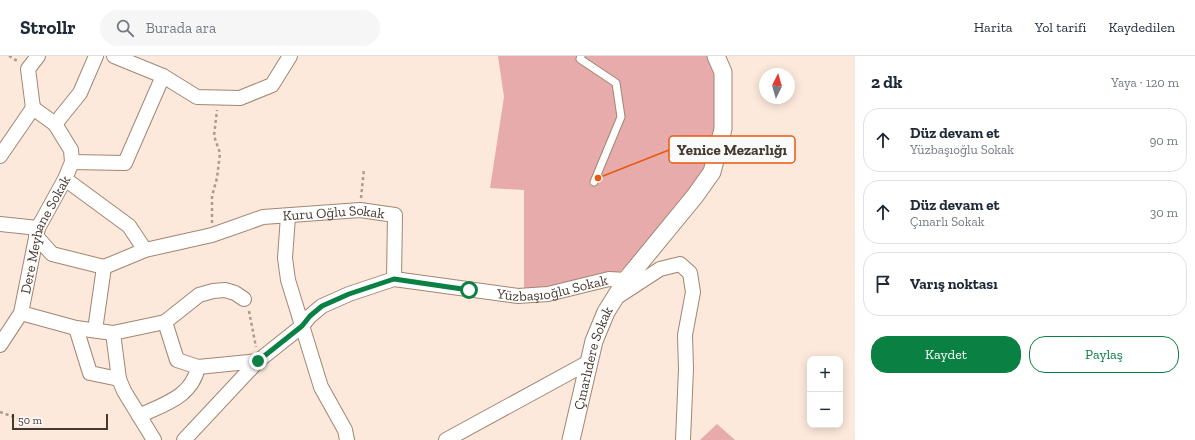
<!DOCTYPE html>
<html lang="tr">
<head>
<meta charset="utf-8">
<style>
	body { margin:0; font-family:"Zilla Slab",serif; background:#f6f6f7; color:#1f2937 }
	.controls { position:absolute; right:12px; bottom:12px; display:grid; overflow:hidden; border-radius:8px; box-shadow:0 2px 10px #0003 }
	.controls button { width:36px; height:36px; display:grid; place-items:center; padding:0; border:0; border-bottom:1px solid #e0e1e3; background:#fff; color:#1f2937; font:20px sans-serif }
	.compass { position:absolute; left:759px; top:12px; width:36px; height:36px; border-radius:50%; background:#fff; box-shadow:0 2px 10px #0003; rotate:5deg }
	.scale { position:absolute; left:12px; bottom:10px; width:96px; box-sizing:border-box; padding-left:4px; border:2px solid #45382f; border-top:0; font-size:11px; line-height:14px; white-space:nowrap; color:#45382f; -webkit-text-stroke:3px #fafafa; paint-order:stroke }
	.stop { position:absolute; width:12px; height:12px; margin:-9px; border:3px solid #0b8043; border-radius:50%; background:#fff }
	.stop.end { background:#0b8043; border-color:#fff; box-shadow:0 1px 4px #0008 }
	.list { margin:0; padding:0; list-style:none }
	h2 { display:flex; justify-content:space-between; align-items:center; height:52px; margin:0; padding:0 16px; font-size:17px }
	h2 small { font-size:13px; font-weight:400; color:#747a83 }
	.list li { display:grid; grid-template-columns:26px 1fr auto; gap:12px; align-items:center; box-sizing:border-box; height:64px; margin:0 8px 8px; padding:0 8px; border:1px solid #e0e1e3; border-radius:16px }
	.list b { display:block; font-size:15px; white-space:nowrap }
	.list p { margin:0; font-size:13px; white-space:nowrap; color:#747a83 }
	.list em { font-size:13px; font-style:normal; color:#747a83 }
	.actions { display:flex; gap:8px; padding:12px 16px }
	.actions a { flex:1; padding:9px 0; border:1px solid #0b8043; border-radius:16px; text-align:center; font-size:14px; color:#0b8043 }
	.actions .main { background:#0b8043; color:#fff }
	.icon { flex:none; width:22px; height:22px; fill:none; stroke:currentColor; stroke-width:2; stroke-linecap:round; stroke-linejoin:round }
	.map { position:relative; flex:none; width:855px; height:384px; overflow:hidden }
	header { display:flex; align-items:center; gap:24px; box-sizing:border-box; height:56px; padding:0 20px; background:#fff; border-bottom:1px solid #e0e1e3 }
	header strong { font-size:19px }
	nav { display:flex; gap:22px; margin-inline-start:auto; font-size:14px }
	.search { width:280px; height:36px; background:#f6f6f7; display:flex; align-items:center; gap:10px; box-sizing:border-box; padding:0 14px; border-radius:22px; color:#747a83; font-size:15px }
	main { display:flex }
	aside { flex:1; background:#fff }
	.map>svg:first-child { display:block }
</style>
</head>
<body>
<header>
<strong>Strollr</strong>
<div class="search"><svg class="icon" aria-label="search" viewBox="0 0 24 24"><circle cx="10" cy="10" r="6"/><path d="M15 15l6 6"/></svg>Burada ara</div>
<nav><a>Harita</a><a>Yol tarifi</a><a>Kaydedilen</a></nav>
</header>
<main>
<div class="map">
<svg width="855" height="384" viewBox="0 0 855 384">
	<rect width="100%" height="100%" fill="#fce9db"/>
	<g fill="#e6abaa">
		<path d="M498,0H711L720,45L711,111L641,199L616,219L524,242V134L490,132L504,41Z"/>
		<path d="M717,368L735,384H700Z"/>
	</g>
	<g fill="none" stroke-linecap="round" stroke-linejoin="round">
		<g stroke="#a28671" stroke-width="9">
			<path id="service" d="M581,0L580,3L616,27L621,61L594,126"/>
		</g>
		<g stroke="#a28671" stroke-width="16">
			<g id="minor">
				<path d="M114,0L163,20L197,41L240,42L272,29L290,0"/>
				<path d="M33,52L55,68L80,37L96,0"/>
				<path d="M33,52L28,13L38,0"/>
				<path d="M0,100L33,52"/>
				<path d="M72,106L125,107L163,20"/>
				<path d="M65,123L129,170L145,194"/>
				<path d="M288,160L285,202L288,224L321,331L345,374L347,384"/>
				<path d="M0,168L38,172"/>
				<path d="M36,180L52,198L104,211"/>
				<path id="s1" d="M104,211L145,194L212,179L263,161L360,154L395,159L394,223"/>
				<path d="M617,241L660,213L680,208L690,217L693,236L685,279L686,313L683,384"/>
				<path d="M21,257L76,272L113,277L165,266L199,239L213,235L225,234L235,237L244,243"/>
				<path d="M76,272L90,317L119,323L124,335L154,384"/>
				<path d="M95,274L104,211"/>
				<path d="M113,277L119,323"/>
				<path id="s2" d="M0,289L21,257L38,172L65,123L72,106L71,94L55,68"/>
				<path d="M198,311L258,305"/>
				<path d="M139,360C164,348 192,341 198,311L177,304L165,266"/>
				<path id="s3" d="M184,384L258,305L302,270L310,260L322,250L349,238L394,223L518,240L548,238L609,223L626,224"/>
				<path d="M446,384L589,306"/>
			</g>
		</g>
		<g stroke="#a28671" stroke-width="19">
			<g id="tertiary">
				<path id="s4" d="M571,384L594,285L606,256L626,224L695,140L712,116L723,73V16L716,0"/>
			</g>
		</g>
		<g stroke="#ab9a8e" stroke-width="2.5" stroke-dasharray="3 3" stroke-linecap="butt">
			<path d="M9,0L19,6"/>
			<path d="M361,142L364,113"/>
			<path d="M212,167V140L217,122L220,97L214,80L217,54"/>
			<path d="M249,255L256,291"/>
			<path d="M0,356L20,363"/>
		</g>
		<use href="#service" stroke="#fff" stroke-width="7"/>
		<use href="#minor" stroke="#fff" stroke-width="14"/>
		<use href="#tertiary" stroke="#fff" stroke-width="17"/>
	</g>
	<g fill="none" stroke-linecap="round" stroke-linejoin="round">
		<path stroke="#0b8043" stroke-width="5" d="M258,305L302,270L310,260L322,250L349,238L394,223L469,234"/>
	</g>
	<g text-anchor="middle" stroke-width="3.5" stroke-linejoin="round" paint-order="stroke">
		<g font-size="14" fill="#45382f" stroke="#fafafa">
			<text dy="5" stroke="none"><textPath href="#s1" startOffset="238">Kuru Oğlu Sokak</textPath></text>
			<text dy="5" stroke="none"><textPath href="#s2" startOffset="121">Dere Meyhane Sokak</textPath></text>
			<text dy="5" stroke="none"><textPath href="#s3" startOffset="430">Yüzbaşıoğlu Sokak</textPath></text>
			<text dy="5" stroke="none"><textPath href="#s4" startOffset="85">Çınarlıdere Sokak</textPath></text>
		</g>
	</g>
	<path fill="none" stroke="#e8590c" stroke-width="1.5" d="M598 122L669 94"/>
	<circle fill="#e8590c" stroke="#fafafa" stroke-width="1.5" cx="598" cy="122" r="4"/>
	<rect fill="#fafafa" stroke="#e8590c" stroke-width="1.5" x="669" y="80" width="126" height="27" rx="4"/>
	<g font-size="15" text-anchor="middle" font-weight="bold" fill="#45382f">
		<text x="732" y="99">Yenice Mezarlığı</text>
	</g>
</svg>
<div class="controls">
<button>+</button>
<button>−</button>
</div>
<svg class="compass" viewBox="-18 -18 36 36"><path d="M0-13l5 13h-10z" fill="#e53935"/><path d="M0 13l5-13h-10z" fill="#747a83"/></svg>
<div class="scale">50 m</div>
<div class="stop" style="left:469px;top:234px"></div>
<div class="stop end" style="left:258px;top:305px"></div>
</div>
<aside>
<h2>2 dk<small>Yaya · 120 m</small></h2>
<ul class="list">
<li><svg class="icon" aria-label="ahead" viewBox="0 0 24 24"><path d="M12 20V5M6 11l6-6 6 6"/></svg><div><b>Düz devam et</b><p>Yüzbaşıoğlu Sokak</p></div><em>90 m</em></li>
<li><svg class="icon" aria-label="ahead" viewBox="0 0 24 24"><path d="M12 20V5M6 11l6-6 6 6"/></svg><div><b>Düz devam et</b><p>Çınarlı Sokak</p></div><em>30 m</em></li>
<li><svg class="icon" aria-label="arrive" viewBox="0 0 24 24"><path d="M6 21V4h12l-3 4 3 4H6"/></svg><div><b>Varış noktası</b></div></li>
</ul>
<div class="actions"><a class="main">Kaydet</a><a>Paylaş</a></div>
</aside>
</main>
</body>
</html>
